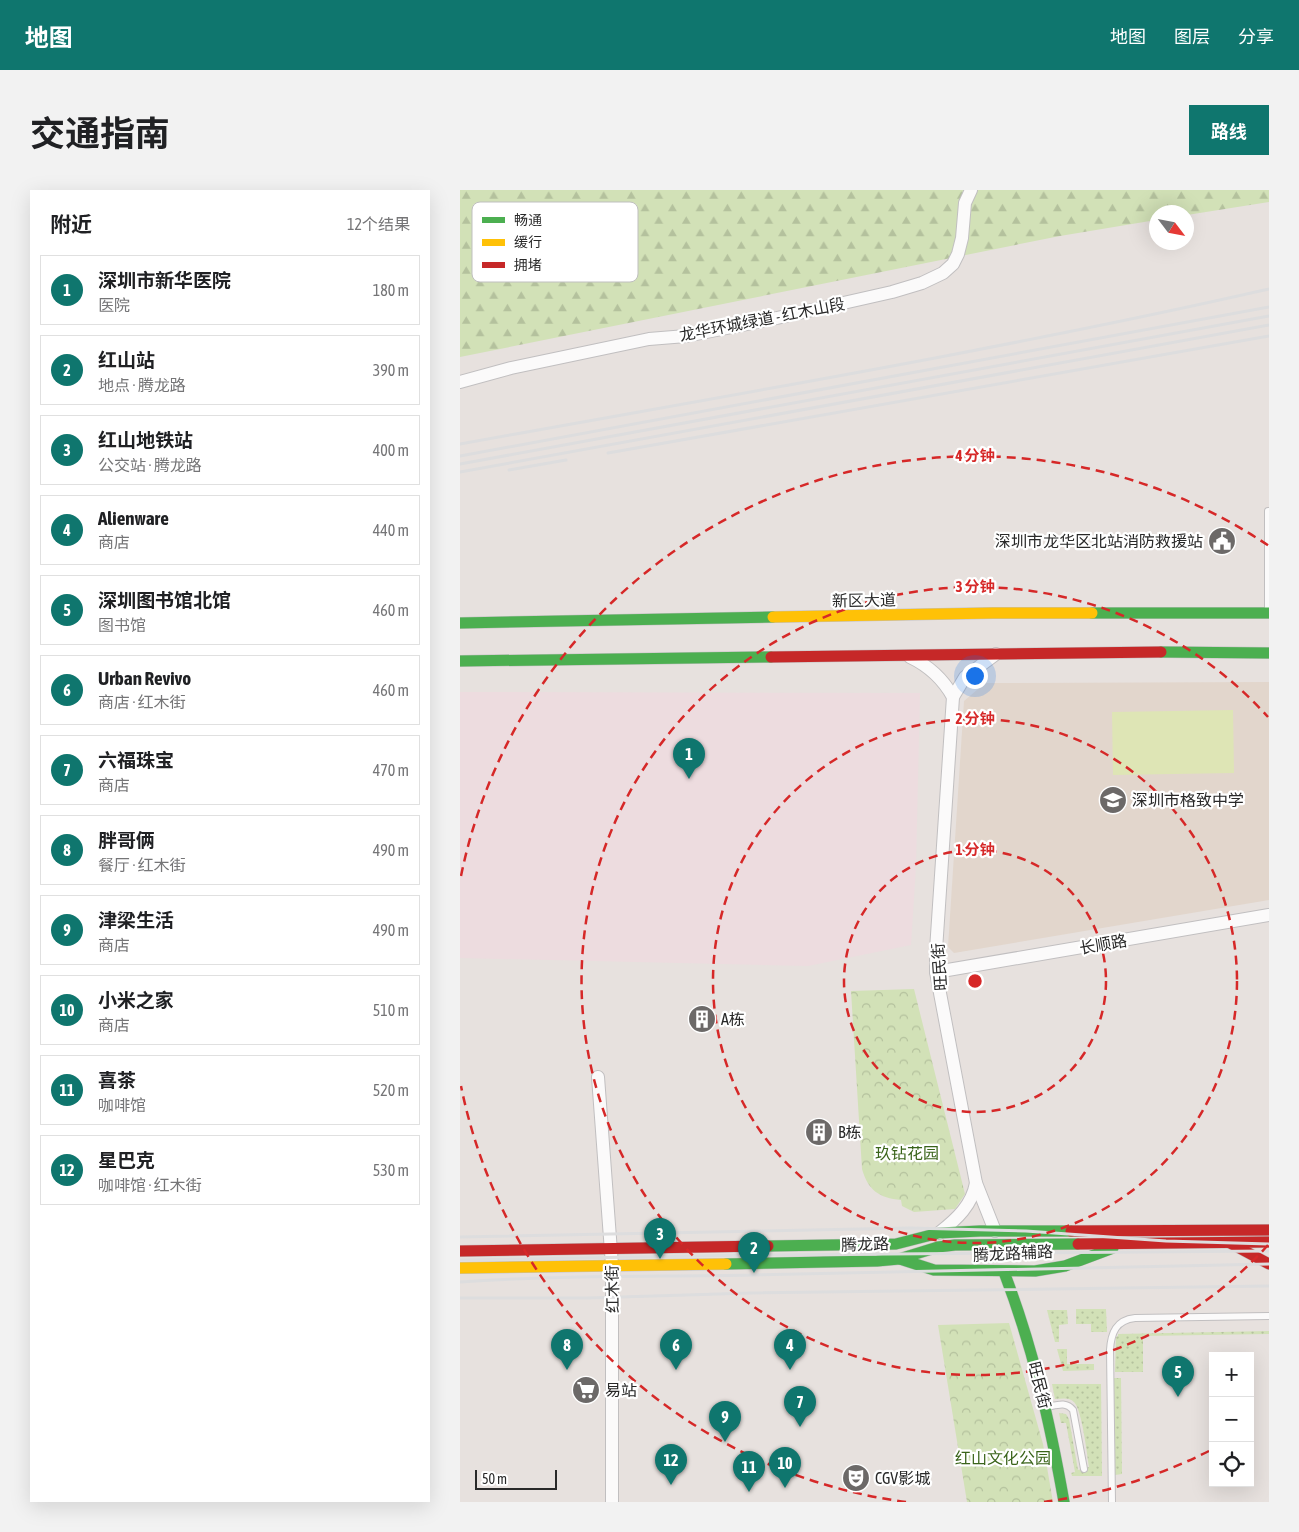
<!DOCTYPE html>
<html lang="zh">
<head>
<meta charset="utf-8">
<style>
	body { margin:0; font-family:"Asap Condensed","Noto Sans SC",sans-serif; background:#f2f2f2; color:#202124 }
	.controls { position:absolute; right:15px; bottom:15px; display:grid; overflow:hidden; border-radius:0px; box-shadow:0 5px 20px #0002 }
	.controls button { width:45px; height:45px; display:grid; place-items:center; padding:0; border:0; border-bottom:1px solid #e0e0e0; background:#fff; color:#202124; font:25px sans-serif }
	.compass { position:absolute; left:689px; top:15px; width:45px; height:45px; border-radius:50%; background:#fff; box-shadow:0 5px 20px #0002; rotate:122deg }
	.scale { position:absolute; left:15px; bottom:12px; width:82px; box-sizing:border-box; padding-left:5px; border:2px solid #292929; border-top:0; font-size:14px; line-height:18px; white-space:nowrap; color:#292929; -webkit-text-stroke:4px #fff; paint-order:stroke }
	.you { position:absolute; left:514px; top:485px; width:18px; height:18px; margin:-12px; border:4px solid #fff; border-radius:50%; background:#1a73e8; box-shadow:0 0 0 8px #1a73e833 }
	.badge { display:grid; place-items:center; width:32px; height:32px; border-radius:50%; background:#0f766e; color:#fff; font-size:16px; font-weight:700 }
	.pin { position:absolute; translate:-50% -41px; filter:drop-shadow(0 1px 2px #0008) }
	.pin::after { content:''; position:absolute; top:26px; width:18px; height:15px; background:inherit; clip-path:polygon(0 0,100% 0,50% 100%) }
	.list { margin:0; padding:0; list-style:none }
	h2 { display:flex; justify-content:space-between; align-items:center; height:65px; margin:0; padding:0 20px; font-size:21px }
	h2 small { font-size:16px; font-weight:400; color:#757577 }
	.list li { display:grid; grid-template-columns:32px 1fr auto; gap:15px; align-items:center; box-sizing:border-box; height:70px; margin:0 10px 10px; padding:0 10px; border:1px solid #e0e0e0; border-radius:0px }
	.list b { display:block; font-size:19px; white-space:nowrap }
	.list p { margin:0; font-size:16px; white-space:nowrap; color:#757577 }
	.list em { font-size:16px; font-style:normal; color:#757577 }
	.icon { flex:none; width:28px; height:28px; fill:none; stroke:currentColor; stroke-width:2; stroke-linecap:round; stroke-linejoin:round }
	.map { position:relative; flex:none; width:809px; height:1312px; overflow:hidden; border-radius:0px }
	header { display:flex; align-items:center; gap:30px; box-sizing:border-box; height:70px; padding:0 25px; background:#0f766e; color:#fff }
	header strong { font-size:24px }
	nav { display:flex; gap:28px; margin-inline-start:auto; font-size:18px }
	.intro { display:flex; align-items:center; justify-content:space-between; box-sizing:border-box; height:120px; padding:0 30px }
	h1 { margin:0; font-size:35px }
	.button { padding:12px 22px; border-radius:0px; background:#0f766e; color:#fff; font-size:18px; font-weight:700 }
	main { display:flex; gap:30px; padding:0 30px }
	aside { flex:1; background:#fff; border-radius:0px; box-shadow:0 5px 20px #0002 }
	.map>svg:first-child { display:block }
</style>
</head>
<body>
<header>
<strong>地图</strong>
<nav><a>地图</a><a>图层</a><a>分享</a></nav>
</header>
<div class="intro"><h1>交通指南</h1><a class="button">路线</a></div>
<main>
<aside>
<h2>附近<small>12个结果</small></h2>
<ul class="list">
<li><span class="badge">1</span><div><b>深圳市新华医院</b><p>医院</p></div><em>180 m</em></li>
<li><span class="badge">2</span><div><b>红山站</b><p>地点 · 腾龙路</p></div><em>390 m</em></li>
<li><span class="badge">3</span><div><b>红山地铁站</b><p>公交站 · 腾龙路</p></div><em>400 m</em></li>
<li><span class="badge">4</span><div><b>Alienware</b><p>商店</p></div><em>440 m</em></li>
<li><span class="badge">5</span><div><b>深圳图书馆北馆</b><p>图书馆</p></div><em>460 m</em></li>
<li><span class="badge">6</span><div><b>Urban Revivo</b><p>商店 · 红木街</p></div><em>460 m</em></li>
<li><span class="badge">7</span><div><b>六福珠宝</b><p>商店</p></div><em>470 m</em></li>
<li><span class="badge">8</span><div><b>胖哥俩</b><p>餐厅 · 红木街</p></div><em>490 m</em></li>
<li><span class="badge">9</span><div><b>津梁生活</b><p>商店</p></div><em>490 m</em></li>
<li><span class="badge">10</span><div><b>小米之家</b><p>商店</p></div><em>510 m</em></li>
<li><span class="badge">11</span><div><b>喜茶</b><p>咖啡馆</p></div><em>520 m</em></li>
<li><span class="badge">12</span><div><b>星巴克</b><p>咖啡馆 · 红木街</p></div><em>530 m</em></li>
</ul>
</aside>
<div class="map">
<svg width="809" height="1312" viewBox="0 0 809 1312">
	<defs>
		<pattern id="grass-dots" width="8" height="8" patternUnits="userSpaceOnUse" patternTransform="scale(1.25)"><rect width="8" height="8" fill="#d2e1b7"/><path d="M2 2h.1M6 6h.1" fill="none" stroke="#b4c19d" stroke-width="1.8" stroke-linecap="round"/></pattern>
		<pattern id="forest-firs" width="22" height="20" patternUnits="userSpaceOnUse" patternTransform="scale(1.25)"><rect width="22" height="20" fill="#d2e1b7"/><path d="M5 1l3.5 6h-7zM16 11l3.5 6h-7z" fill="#b4c19d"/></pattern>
		<pattern id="park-crowns" width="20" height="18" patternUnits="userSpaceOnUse" patternTransform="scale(1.25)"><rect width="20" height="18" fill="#d2e1b7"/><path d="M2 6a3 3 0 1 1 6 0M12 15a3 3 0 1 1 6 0" fill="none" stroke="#b4c19d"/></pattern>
	</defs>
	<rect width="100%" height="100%" fill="#e7e1de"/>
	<path fill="#e2d6cc" d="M809,492V710L494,763L488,757L504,511L525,493Z"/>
	<path fill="#eddcdf" d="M0,502L460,503L456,676L451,755L348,776L0,768Z"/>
	<g fill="url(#grass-dots)">
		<path d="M616,1119H646L647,1142H631V1134H616Z"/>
		<path d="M587,1120H607L608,1134L599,1135V1152H595Z"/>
		<path d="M809,1141V1144L683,1146V1182H655L656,1147L658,1146V1144Z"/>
		<path d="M597,1159H607V1174H634V1180L603,1181Z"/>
		<path d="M654,1188H661L662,1284L655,1285Z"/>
		<path d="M592,1194H641L642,1286H612L611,1283L615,1282L606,1233H601L599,1223L606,1224L609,1229L618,1280L629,1277C627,1264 622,1220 614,1212C609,1207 602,1209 595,1209Z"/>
	</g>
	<path fill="url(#forest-firs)" d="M0,0H809V12L727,25L726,22H696V30L600,46L0,167Z"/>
	<g fill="url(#park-crowns)">
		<path d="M454,799L505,1004L495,1019L454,1022L442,1016L441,1010C419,1008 408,1000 402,979L391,801Z"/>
		<path d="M549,1133L583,1254L593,1312H507L478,1135Z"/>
	</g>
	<path fill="#dee5b5" d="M773,520L774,583L653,585L652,522Z"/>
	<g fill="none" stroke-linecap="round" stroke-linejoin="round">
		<g stroke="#c1bfc0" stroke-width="8">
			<g id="lane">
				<path d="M808,422V321"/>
				<path d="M587,1217C597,1215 606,1211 613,1220L624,1279"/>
				<path d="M652,1312L650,1160C651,1143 656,1130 675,1128L809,1126"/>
			</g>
		</g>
		<g stroke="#c1bfc0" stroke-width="14">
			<g id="street">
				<path d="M0,192L51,178L189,149L226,146L317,128L432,102L462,93L483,83L493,74L498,64L502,48L505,13L511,0"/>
				<path d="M450,467C469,476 483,489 493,507"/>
				<path d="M476,782L809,725"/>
				<path d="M138,887L152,1075V1312"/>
				<path d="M535,1041L516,993L476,782V760L493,507L505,487L536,464"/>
				<path d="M479,1043C497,1029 512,1015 516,993"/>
			</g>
		</g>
		<g stroke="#c1bfc0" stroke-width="12">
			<g id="fast">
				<path d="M632,423H809"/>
				<path d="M0,433L313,427"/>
				<path d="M701,462L809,463"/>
				<path d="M0,471L311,467"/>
				<path d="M308,1056L436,1054L479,1043L520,1041H611"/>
				<path d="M440,1069L474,1080L575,1081L605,1076L653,1058"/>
				<path d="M266,1074L417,1071L439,1069L478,1057L495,1055L618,1054"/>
				<path d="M544,1082C573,1157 590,1233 604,1312"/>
			</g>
		</g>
		<g stroke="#c1bfc0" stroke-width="12">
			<g id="slow">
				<path d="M313,427L533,423H632"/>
				<path d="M0,1078L266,1074"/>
			</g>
		</g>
		<g stroke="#c1bfc0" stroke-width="12">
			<g id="jam">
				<path d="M311,467L701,462"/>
				<path d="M611,1041L809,1040"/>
				<path d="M770,1053L809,1074"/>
				<path d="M618,1054L809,1052"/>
				<path d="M0,1061L308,1056"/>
			</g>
		</g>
		<use href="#lane" stroke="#fbfafa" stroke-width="6"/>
		<use href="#street" stroke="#fbfafa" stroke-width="12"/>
		<use href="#fast" stroke="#4caf50" stroke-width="11"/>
		<use href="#slow" stroke="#ffc107" stroke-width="11"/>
		<use href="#jam" stroke="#c62828" stroke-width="11"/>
		<g stroke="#ddddde" stroke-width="3">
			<path d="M0,254C270,205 541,160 809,99"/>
			<path d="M148,263L809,146"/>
			<path d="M0,266L809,117"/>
			<path d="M0,274L809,126"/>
			<path d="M49,280L106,270"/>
			<path d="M0,282L809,135"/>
			<path d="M0,1047L450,1038L566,1041L706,1051L809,1054"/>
			<path d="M0,1070L292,1065L809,1061"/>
			<path d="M0,1092C97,1085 195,1087 293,1085C465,1081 637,1077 809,1074"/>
			<path d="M0,1108H128L291,1103L809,1096"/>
		</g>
	</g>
	<g fill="none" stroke="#d62828" stroke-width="2.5" stroke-dasharray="9 6">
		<circle cx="515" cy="791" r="131"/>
		<circle cx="515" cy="791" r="262"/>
		<path d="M808 1055A394 394 0 1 1 808 527"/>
		<path d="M749 1261A525 525 0 0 1 584 1312M446 1312A525 525 0 0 1 1 896M1 686A525 525 0 0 1 809 356"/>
	</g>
	<defs>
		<g id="civic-disc" transform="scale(1.4375)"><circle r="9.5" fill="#6c6968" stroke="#fff"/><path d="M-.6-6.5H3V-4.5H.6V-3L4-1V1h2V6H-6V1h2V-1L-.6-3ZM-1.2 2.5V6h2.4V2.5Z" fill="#fff"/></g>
		<g id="school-disc" transform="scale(1.4375)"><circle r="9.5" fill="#6c6968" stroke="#fff"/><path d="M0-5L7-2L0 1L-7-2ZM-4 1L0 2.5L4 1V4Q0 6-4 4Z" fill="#fff"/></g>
		<g id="building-disc" transform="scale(1.4375)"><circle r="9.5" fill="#6c6968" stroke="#fff"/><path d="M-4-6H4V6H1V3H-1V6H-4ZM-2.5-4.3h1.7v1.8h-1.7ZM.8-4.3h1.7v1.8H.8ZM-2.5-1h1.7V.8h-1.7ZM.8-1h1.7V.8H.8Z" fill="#fff"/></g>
		<g id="supermarket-disc" transform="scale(1.4375)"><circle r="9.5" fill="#6c6968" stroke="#fff"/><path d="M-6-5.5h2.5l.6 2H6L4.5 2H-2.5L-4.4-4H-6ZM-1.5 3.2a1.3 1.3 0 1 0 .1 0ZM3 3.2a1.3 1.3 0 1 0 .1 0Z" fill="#fff"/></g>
		<g id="theatre-disc" transform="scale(1.4375)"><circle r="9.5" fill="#6c6968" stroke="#fff"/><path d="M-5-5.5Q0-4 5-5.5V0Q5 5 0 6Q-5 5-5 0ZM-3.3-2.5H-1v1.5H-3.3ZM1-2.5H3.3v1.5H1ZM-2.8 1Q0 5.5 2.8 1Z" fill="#fff"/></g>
	</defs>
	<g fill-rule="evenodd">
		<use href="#civic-disc" x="762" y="351"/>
		<use href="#school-disc" x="653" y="610"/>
		<use href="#building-disc" x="242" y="829"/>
		<use href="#building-disc" x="359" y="942"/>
		<use href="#supermarket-disc" x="126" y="1200"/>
		<use href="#theatre-disc" x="396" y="1288"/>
	</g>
	<g text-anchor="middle" stroke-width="4.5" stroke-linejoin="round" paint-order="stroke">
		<g font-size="16" fill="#292929" stroke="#fff">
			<text transform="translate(302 129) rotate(-11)" y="6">龙华环城绿道 - 红木山段</text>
			<text transform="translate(404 410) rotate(-1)" y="6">新区大道</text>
			<text transform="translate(643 754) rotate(-10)" y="6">长顺路</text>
			<text transform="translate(479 777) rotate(-94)" y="6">旺民街</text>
			<text transform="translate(405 1054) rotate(-2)" y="6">腾龙路</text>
			<text transform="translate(553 1063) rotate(-3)" y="6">腾龙路辅路</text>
			<text transform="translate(152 1099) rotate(-91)" y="6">红木街</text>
			<text transform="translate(580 1195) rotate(76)" y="6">旺民街</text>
		</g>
		<g font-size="16" fill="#292929" stroke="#fff" text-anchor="start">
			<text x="743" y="357" text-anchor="end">深圳市龙华区北站消防救援站</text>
			<text x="672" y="616">深圳市格致中学</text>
			<text x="261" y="835">A栋</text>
			<text x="378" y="948">B栋</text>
			<text x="145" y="1206">易站</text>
			<text x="415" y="1294">CGV影城</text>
		</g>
		<g font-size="16" fill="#3a641a" stroke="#fff">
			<text x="447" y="969">玖钻花园</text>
			<text x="543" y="1274">红山文化公园</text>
		</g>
	</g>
	<rect x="12" y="12" width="166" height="80" rx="8" fill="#fff" stroke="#bfbfbf" stroke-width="1"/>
	<rect x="22" y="27" width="23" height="6" fill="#4caf50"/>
	<rect x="22" y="49" width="23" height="7" fill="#ffc107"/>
	<rect x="22" y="72" width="23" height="6" fill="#c62828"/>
	<g font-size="14" fill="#292929">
		<text x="54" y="35">畅通</text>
		<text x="54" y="57">缓行</text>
		<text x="54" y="80">拥堵</text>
	</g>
	<circle cx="515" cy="791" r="8" fill="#d62828" stroke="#fff" stroke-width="2.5"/>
	<g font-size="15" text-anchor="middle" font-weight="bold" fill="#d62828" stroke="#fff" stroke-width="4.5" stroke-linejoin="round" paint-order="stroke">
		<text x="515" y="271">4 分钟</text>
		<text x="515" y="402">3 分钟</text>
		<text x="515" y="534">2 分钟</text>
		<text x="515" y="665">1 分钟</text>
	</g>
</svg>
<div class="controls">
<button>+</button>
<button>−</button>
<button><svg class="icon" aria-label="locate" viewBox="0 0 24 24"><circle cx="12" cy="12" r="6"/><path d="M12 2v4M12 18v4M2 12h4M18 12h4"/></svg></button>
</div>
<svg class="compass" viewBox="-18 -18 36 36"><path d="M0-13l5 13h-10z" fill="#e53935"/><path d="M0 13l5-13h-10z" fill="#757577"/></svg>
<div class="scale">50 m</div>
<div class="you"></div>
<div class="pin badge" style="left:229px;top:589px">1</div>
<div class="pin badge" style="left:294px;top:1083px">2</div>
<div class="pin badge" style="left:200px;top:1069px">3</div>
<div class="pin badge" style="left:330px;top:1180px">4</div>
<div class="pin badge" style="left:718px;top:1207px">5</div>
<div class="pin badge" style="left:216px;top:1180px">6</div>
<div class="pin badge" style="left:340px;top:1237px">7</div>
<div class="pin badge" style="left:107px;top:1180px">8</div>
<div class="pin badge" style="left:265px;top:1252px">9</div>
<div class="pin badge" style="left:325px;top:1298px">10</div>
<div class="pin badge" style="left:289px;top:1302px">11</div>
<div class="pin badge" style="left:211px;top:1295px">12</div>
</div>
</main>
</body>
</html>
